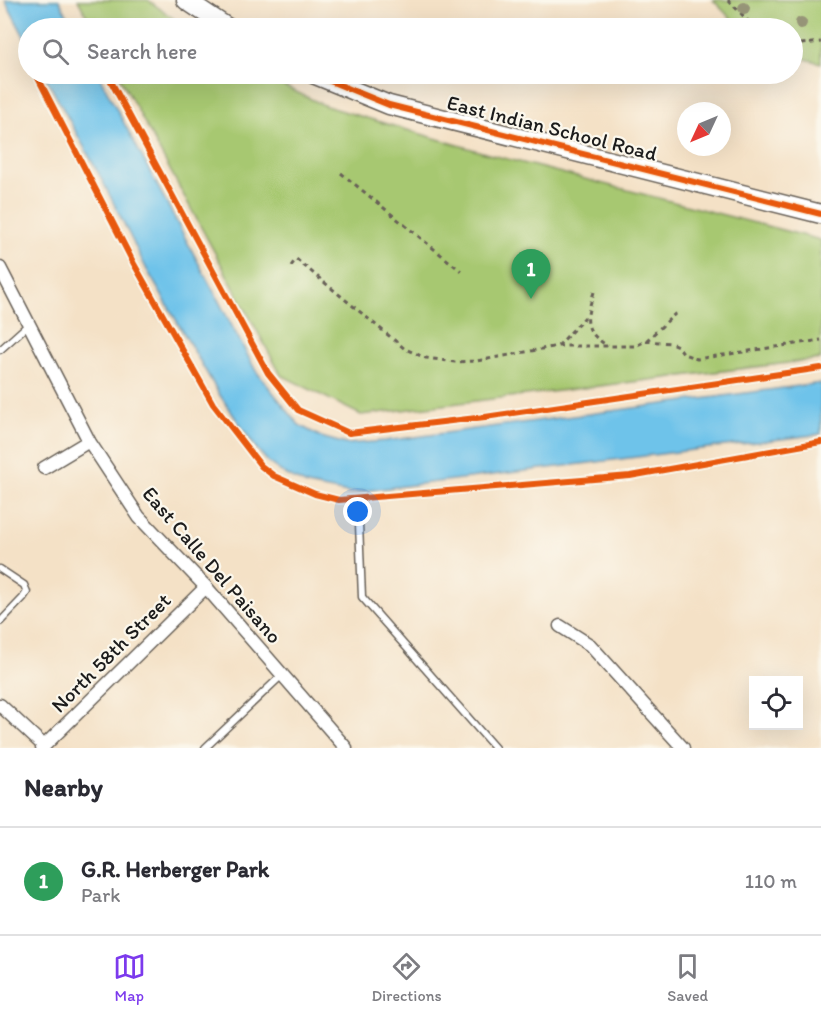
<!DOCTYPE html>
<html lang="en">
<head>
<meta charset="utf-8">
<style>
	body { margin:0; font-family:Itim,sans-serif; background:#f2f2f3; color:#2b2b33 }
	.controls { position:absolute; right:18px; bottom:18px; display:grid; overflow:hidden; border-radius:0px; box-shadow:0 6px 24px #0002 }
	.controls button { width:54px; height:54px; display:grid; place-items:center; padding:0; border:0; border-bottom:2px solid #e1e1e2; background:#fff; color:#2b2b33; font:30px sans-serif }
	.compass { position:absolute; left:677px; top:102px; width:54px; height:54px; border-radius:50%; background:#fff; box-shadow:0 6px 24px #0002; rotate:226deg }
	.you { position:absolute; left:358px; top:512px; width:21px; height:21px; margin:-15px; border:4px solid #fff; border-radius:50%; background:#1a73e8; box-shadow:0 0 0 9px #1a73e833 }
	.badge { display:grid; place-items:center; width:39px; height:39px; border-radius:50%; background:#7c3aed; color:#fff; font-size:20px; font-weight:700 }
	.pin { position:absolute; translate:-50% -50px; filter:drop-shadow(0 2px 3px #0008) }
	.pin::after { content:''; position:absolute; top:32px; width:21px; height:18px; background:inherit; clip-path:polygon(0 0,100% 0,50% 100%) }
	.list { margin:0; padding:0; list-style:none }
	h2 { display:flex; justify-content:space-between; align-items:center; height:78px; margin:0; padding:0 24px; font-size:26px }
	h2 small { font-size:20px; font-weight:400; color:#7c7c81 }
	.list li { display:grid; grid-template-columns:39px 1fr auto; gap:18px; align-items:center; box-sizing:border-box; height:108px; padding:0 24px; border-top:2px solid #e1e1e2 }
	.list b { display:block; font-size:22px; white-space:nowrap }
	.list p { margin:0; font-size:20px; white-space:nowrap; color:#7c7c81 }
	.list em { font-size:20px; font-style:normal; color:#7c7c81 }
	.icon { flex:none; width:33px; height:33px; fill:none; stroke:currentColor; stroke-width:2; stroke-linecap:round; stroke-linejoin:round }
	.map { position:relative; flex:none; width:821px; height:748px; overflow:hidden }
	.search { position:absolute; background:#fff; box-shadow:0 6px 24px #0002; left:18px; right:18px; top:18px; height:66px; display:flex; align-items:center; gap:15px; box-sizing:border-box; padding:0 21px; border-radius:33px; color:#7c7c81; font-size:22px }
	.sheet { height:186px; background:#fff }
	nav { display:flex; justify-content:space-around; align-items:center; box-sizing:border-box; height:84px; border-top:2px solid #e1e1e2; background:#fff; font-size:16px; color:#7c7c81 }
	nav a { display:grid; justify-items:center; gap:3px }
	nav .on { color:#7c3aed }
	.map>svg:first-child { display:block }
</style>
</head>
<body>
<div class="map">
<svg width="821" height="748" viewBox="0 0 821 748">
	<rect width="100%" height="100%" fill="#fbf7ec"/>
	<filter id="ink" filterUnits="userSpaceOnUse"><feTurbulence type="fractalNoise" baseFrequency=".0167" numOctaves="2"/><feDisplacementMap in="SourceGraphic" scale="12" xChannelSelector="R" yChannelSelector="G"/><feConvolveMatrix kernelMatrix="1 2 1 2 8 2 1 2 1" color-interpolation-filters="sRGB"/></filter>
	<filter id="wash" filterUnits="userSpaceOnUse"><feTurbulence type="fractalNoise" baseFrequency=".008" numOctaves="4" result="noise"/><feDisplacementMap in="SourceGraphic" scale="24" xChannelSelector="R" yChannelSelector="G"/><feGaussianBlur stdDeviation="1.35" result="paint"/><feColorMatrix in="noise" values="0 0 0 0 0 0 0 0 0 0 0 0 0 0 0 0 0 1.4 0 .05"/><feComposite in="paint" operator="in"/></filter>
	<g filter="url(#wash)">
		<rect width="100%" height="100%" fill="#f4e1c6"/>
		<g fill="#a7c871" stroke="#627246" stroke-width="1.5">
			<path d="M78,0H148L186,28H93Z"/>
			<path d="M713,0H821V63L793,56L792,28H740Z"/>
			<path d="M118,74H258L326,106L492,155L821,240V359L361,415L281,375Z"/>
		</g>
		<g fill="#6ec3ea" stroke="#457083" stroke-width="1.5">
			<path d="M5,0H59L74,28H28V44Z"/>
			<path d="M44,74H98L256,371L299,425L321,437L346,444L385,441L821,383V434L348,493L307,485L286,475L269,463L256,448L219,394L147,270L101,178Z"/>
		</g>
	</g>
	<g filter="url(#ink)">
		<g fill="none" stroke-linecap="round" stroke-linejoin="round">
			<g stroke="#686158" stroke-width="9">
				<g id="service">
					<path d="M0,350L29,324"/>
					<path d="M359,524L362,597L495,748"/>
					<path d="M0,569L24,585L27,592L23,598L0,622"/>
					<path d="M205,748L282,675"/>
				</g>
			</g>
			<g stroke="#686158" stroke-width="15">
				<g id="minor">
					<path d="M0,268L89,441L139,517L206,587L346,748"/>
					<path d="M44,468L89,441"/>
					<path d="M560,626L590,645L683,748"/>
					<path d="M0,705L44,746"/>
					<path d="M42,748L206,587"/>
				</g>
			</g>
			<g stroke="#686158" stroke-width="21">
				<g id="secondary">
					<path d="M186,0L228,28"/>
					<path d="M313,74L389,105L821,214"/>
				</g>
			</g>
			<g stroke="#686158" stroke-width="3" stroke-dasharray="4.5 4.5" stroke-linecap="butt">
				<path d="M728,0L755,28"/>
				<path d="M792,45L821,42"/>
				<path d="M341,173L461,271"/>
				<path d="M291,266L296,259L405,349L426,358L455,362L477,361L558,346H635L646,341L676,313"/>
				<path d="M594,292C586,318 581,330 608,346"/>
				<path d="M646,341L671,343L678,346L684,354L697,359L821,340"/>
				<path d="M558,346L585,317"/>
			</g>
			<use href="#service" stroke="#fff" stroke-width="6"/>
			<use href="#minor" stroke="#fff" stroke-width="12"/>
			<use href="#secondary" stroke="#fff" stroke-width="18"/>
			<g stroke="#fbf7ec" stroke-width="10">
				<g id="cycleway">
					<path d="M36,74L134,264L213,404L261,466L274,476L315,494L339,500L630,476L821,442"/>
					<path d="M107,74L268,373L298,410L349,433L485,417L821,368"/>
					<path d="M313,74L389,105L821,214"/>
				</g>
			</g>
			<use href="#cycleway" stroke="#e8590c" stroke-width="6"/>
		</g>
		<g fill="#989679">
			<circle cx="744" cy="8" r="6"/>
			<circle cx="801" cy="23" r="6"/>
		</g>
	</g>
	<g text-anchor="middle" stroke-width="4.5" stroke-linejoin="round" paint-order="stroke">
		<g font-size="21" fill="#1c1c1c" stroke="#fbf7ec">
			<text transform="translate(552 128) rotate(14)" y="7">East Indian School Road</text>
			<text transform="translate(212 565) rotate(49)" y="7">East Calle Del Paisano</text>
			<text transform="translate(111 653) rotate(-45)" y="7">North 58th Street</text>
		</g>
	</g>
</svg>
<div class="controls">
<button><svg class="icon" aria-label="locate" viewBox="0 0 24 24"><circle cx="12" cy="12" r="6"/><path d="M12 2v4M12 18v4M2 12h4M18 12h4"/></svg></button>
</div>
<svg class="compass" viewBox="-18 -18 36 36"><path d="M0-13l5 13h-10z" fill="#e53935"/><path d="M0 13l5-13h-10z" fill="#7c7c81"/></svg>
<div class="you"></div>
<div class="pin badge" style="left:531px;top:299px;background:#2e9e5b">1</div>
<div class="search"><svg class="icon" aria-label="search" viewBox="0 0 24 24"><circle cx="10" cy="10" r="6"/><path d="M15 15l6 6"/></svg>Search here</div>
</div>
<section class="sheet">
<h2>Nearby<small></small></h2>
<ul class="list">
<li><span class="badge" style="background:#2e9e5b">1</span><div><b>G.R. Herberger Park</b><p>Park</p></div><em>110 m</em></li>
</ul>
</section>
<nav>
<a class="on"><svg class="icon" aria-label="map" viewBox="0 0 24 24"><path d="M3 6l6-2 6 2 6-2v14l-6 2-6-2-6 2zM9 4v14M15 6v14"/></svg>Map</a>
<a><svg class="icon" aria-label="directions" viewBox="0 0 24 24"><path d="M12 3l9 9-9 9-9-9zM9 14v-3h6M13 9l2 2-2 2"/></svg>Directions</a>
<a><svg class="icon" aria-label="saved" viewBox="0 0 24 24"><path d="M7 4h10v16l-5-4-5 4z"/></svg>Saved</a>
</nav>
</body>
</html>
